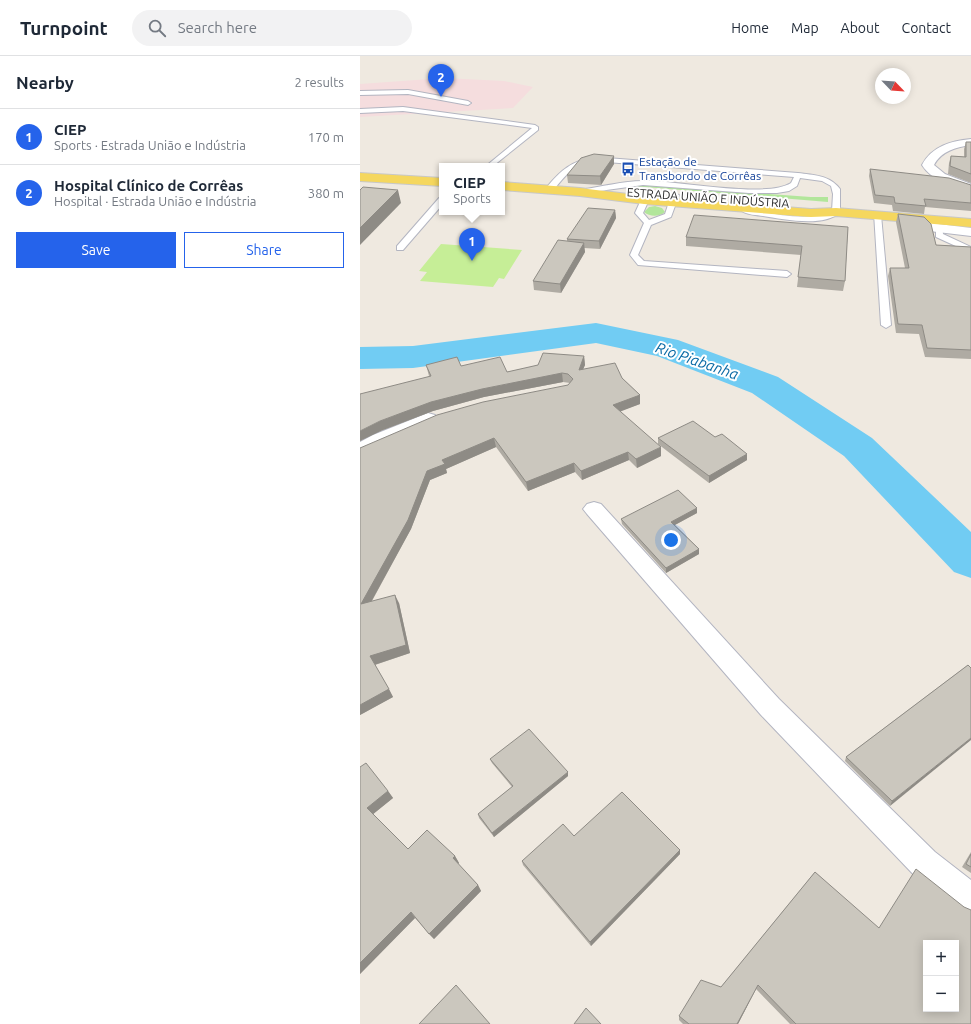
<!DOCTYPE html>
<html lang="en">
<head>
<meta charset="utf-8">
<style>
	body { margin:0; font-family:Ubuntu,sans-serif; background:#f2f2f3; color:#1f2937 }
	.controls { position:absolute; right:12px; bottom:12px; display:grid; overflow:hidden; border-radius:0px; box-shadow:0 2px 10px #0003 }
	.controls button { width:36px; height:36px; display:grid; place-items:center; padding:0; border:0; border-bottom:1px solid #e0e1e3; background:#fff; color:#1f2937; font:20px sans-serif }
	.compass { position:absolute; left:515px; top:12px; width:36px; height:36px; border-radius:50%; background:#fff; box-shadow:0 2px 10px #0003; rotate:115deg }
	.you { position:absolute; left:311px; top:484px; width:14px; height:14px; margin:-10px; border:3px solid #fff; border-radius:50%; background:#1a73e8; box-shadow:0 0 0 6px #1a73e833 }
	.badge { display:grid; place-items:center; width:26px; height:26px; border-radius:50%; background:#2563eb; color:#fff; font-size:13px; font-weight:700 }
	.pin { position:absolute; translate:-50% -33px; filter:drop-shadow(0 1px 2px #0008) }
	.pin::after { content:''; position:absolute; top:21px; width:14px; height:12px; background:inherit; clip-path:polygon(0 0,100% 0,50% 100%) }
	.popup { position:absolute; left:79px; top:107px; width:66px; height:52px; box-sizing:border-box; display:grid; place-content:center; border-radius:0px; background:#fff; filter:drop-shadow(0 1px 3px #0005); font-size:13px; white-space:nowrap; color:#747a83 }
	.popup b { font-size:15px; color:#1f2937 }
	.popup::after { content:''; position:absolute; left:50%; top:100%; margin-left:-8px; border:8px solid transparent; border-top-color:#fff }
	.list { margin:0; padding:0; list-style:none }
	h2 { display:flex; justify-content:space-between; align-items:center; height:52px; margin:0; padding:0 16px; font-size:17px }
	h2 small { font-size:13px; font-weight:400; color:#747a83 }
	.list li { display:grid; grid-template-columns:26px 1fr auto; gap:12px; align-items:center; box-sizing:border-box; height:56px; padding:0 16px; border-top:1px solid #e0e1e3 }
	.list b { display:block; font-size:15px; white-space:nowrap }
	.list p { margin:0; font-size:13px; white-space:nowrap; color:#747a83 }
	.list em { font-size:13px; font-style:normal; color:#747a83 }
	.actions { display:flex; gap:8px; padding:12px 16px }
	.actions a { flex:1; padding:9px 0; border:1px solid #2563eb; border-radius:0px; text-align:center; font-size:14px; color:#2563eb }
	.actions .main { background:#2563eb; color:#fff }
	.icon { flex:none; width:22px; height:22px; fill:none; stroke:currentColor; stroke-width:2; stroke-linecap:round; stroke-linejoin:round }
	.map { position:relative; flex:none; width:611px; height:968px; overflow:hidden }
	header { display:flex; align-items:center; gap:24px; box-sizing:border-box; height:56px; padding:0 20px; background:#fff; border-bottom:1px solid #e0e1e3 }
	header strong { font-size:19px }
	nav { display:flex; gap:22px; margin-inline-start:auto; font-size:14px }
	.search { width:280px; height:36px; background:#f2f2f3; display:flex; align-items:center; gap:10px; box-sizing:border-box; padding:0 14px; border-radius:22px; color:#747a83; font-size:15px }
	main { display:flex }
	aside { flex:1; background:#fff }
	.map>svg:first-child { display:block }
</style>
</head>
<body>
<header>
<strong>Turnpoint</strong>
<div class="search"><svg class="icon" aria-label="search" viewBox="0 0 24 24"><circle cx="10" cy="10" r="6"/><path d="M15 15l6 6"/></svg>Search here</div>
<nav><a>Home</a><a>Map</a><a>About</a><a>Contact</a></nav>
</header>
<main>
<aside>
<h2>Nearby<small>2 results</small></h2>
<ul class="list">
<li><span class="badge">1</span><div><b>CIEP</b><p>Sports · Estrada União e Indústria</p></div><em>170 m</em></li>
<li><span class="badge">2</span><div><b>Hospital Clínico de Corrêas</b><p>Hospital · Estrada União e Indústria</p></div><em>380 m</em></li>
</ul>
<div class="actions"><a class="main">Save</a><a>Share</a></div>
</aside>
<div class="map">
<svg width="611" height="968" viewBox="0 0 611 968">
	<rect width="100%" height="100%" fill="#efe9e0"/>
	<path fill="#f5ddde" d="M84,22L144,25L173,31L153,52L0,61V28Z"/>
	<g fill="#b2e69b">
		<path d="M288,129L451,141H468V146L272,130Z"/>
		<path d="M295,150L302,152L305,156C299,161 290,161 284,156L289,151Z"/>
	</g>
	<path fill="#c6ee97" d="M81,188L162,194L144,223L139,222L133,231L60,225L67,216L59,215Z"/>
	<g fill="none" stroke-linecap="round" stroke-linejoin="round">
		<path fill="#71ccf3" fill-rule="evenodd" d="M236,267L318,284L418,321L512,382L611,476V522L594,516L484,400L392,337L297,300L236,287L53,312L0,313V291L53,290Z"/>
		<g stroke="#b3b5c1" stroke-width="2">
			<g id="service">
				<path d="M48,34L108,45L111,47L108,49L48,38L0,39V35Z"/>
				<path d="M43,51L175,69L178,71V74L133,110H126L172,72L43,55L0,57V53Z"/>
				<path d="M234,101L438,117C453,119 470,119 480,133V156C464,172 423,163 403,160C397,159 387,159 382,155L386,153C413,157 446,167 472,155L473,138L471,130L462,125L440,122L437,130L429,135L417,137H389L283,129L217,138L216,136L220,134C241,131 263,125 283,125C318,124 405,143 431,127L434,121L234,105C214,109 205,119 193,135H187V131C201,114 212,105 234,101Z"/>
				<path d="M285,135L292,137L283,157L289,164L305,158L312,137L319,139L311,161L291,169L278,199L284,205L427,215L431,218L427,221L278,209L270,199L284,167L275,157Z"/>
				<path d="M79,142H82V149L43,194H37V190Z"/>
				<path d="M514,157L521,159L531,269L526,272L521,269Z"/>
				<path d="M576,171H582L583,178L611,191V197L576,181Z"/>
			</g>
		</g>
		<g stroke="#b3b5c1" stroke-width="2">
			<g id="minor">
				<path d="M611,83V89C597,91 581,95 574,109L585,118L611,128V136C593,131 572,125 562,109C572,90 591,85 611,83Z"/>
				<path d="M570,160L575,161L578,168L611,172V180L569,175L564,169L563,164L565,161Z"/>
				<path d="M68,357L75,359L77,363L75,367L27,387L7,400L0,401V386L13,379Z"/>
				<path d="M234,446L241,448L419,643L575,796L611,824V860L600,855L553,818L401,659L227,458L223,453L227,448Z"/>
			</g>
		</g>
		<g stroke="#c8c8c8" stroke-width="2">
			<g id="primary">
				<path d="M0,117L82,122V130L0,125Z"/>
				<path d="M142,126L220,132L284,140L451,153L476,152L611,163V171L476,160L451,161L284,148L220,140L142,134Z"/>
			</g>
		</g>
		<use href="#service" fill="#fff" fill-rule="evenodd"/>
		<use href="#minor" fill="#fff" fill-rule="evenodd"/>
		<use href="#primary" fill="#f5d75e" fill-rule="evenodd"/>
	</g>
	<g fill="#afaba3">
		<path d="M606,86H611V127L588,118L589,107L591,100L604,101V93Z"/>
		<path d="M254,100V108L241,129L208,127L207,119Z"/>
		<path d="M510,113L611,129V155L565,151L564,158L533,155L532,149L514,147L509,120Z"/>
		<path d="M255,154L256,162L240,193L224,192L225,196L201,237L174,234L173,225L207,185V183Z"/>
		<path d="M538,158L576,189L611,191V303L565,301L559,278L536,277L528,220L530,212H545L536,166Z"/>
		<path d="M488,171L485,225L483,235L437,231L441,199L326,190V181Z"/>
		<path d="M224,300L225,309L223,313L262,322L280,339V348L260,355L301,400L277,412L269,404L222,424L215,416L168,435L136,391L86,413L87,417L70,424L51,473L12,545L39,547L50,597L15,609L33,641L0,659V392L208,329L210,327L203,326L124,341L73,355L23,374L69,320L66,309L101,310L147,316Z"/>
		<path d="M355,381L387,404L349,427L298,388V382Z"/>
		<path d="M337,452V457L315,469L339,493V498L306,517L262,468L261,463Z"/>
		<path d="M608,609L530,750L485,705L486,701Z"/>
		<path d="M130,703L208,716V720L134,781L119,762L118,758L152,731L132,707Z"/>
		<path d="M0,711L28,735L33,742L13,758L48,793L95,800L99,807L98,808L118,829L121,835L74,883L55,862L0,918Z"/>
		<path d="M214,780L320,798L231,890L163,809L162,805Z"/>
		<path d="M611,796V817L602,811Z"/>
		<path d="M455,816L611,968H430L396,933L378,968H323L319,964V960L361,931Z"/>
	</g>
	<g fill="#8e8b85">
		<path d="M254,100V108L241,129L240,120Z"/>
		<path d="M38,134L41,147L0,189V172Z"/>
		<path d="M255,154L256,162L240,193L239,185Z"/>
		<path d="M224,187L225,196L201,237L200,228Z"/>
		<path d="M224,300L225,309L219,323V314Z"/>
		<path d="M202,317L203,326L124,341L73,355L23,374L0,385V375L20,365L71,346L122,333Z"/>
		<path d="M280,339V348L254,358L253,349Z"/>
		<path d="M134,382L136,391L86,413L87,417L70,424L51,473L5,557L1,548L67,415L82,404Z"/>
		<path d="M301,391V400L277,412L276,403Z"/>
		<path d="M268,396L269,404L222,424L221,415Z"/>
		<path d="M387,398V404L349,427V420Z"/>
		<path d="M214,407L215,416L168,435L166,426Z"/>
		<path d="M337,452V457L311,471V466Z"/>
		<path d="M339,493V498L306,517V512Z"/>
		<path d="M35,539L39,547L50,597L14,609L10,600Z"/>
		<path d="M29,633L33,641L0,659V649Z"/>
		<path d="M611,682V684L530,750L532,745Z"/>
		<path d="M208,716V720L134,781L132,777Z"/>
		<path d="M28,735L33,742L12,759L7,752Z"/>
		<path d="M320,794V798L231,890L230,886Z"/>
		<path d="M95,800L99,807L97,809L93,802Z"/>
		<path d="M118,829L121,835L74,883L69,878Z"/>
		<path d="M51,856L55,862L0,918V907Z"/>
		<path d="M398,929L396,933L378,968H377Z"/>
	</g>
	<g fill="#cbc7be" stroke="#8e8b85" fill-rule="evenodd">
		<path d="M606,86H611V118L590,110L591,100L606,101Z"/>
		<path d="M234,98L254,100L240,120L207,119L221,102Z"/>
		<path d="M510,113L589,122L611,129V147L564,143L566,150L535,147L534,141L515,139Z"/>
		<path d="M3,131L38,134L0,172V134Z"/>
		<path d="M228,152L255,154L239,185L207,183Z"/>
		<path d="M538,158L564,161L571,168L576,189L611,191V294L567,292L562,269L538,268L530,212H549Z"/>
		<path d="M334,159L488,171L485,225L438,221L442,190L326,181Z"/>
		<path d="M198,184L224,187L200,228L173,225Z"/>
		<path d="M183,297L224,300L219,314L255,307L262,322L280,339L253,349L301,391L276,403L268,396L221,415L214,407L166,426L134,382L82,404L85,408L67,415L48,464L1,548L35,539L46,589L10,600L29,633L0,649V392L77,359L123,346L208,329L213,323L208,318L202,317L122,333L71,346L20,365L0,375V338L71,320L66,309L97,301L101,310L140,301L147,316L178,309Z"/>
		<path d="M333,365L355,381L362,378L387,398L349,420L298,382Z"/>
		<path d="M318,434L337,452L311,466L339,493L306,512L261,463Z"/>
		<path d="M608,609L611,612V682L532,745L486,701Z"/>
		<path d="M169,673L208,716L132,777L118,758L153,730L130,703Z"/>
		<path d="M6,707L28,735L7,752L48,793L67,774L95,800L93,802L118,829L69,878L51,856L0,907V711Z"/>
		<path d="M262,736L320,794L230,886L162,805L203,768L214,780Z"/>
		<path d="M611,798V811L606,808Z"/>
		<path d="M556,813L604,851L611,854V968H436L398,929L377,968H329L319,960L341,924L361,931L455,816L519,872ZM566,887H596V953H566Z"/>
		<path d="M96,929L130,968H59Z"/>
		<path d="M226,952L241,968H214Z"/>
	</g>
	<defs>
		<g id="bus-bare" transform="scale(1.08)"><path d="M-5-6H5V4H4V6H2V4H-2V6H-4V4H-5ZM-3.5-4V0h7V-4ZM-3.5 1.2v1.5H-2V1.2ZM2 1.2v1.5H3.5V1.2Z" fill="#1a4fb4" stroke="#fff" stroke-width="2.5" paint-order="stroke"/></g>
	</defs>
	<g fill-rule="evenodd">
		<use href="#bus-bare" x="268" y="113"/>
	</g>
	<g text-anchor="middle" stroke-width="4" stroke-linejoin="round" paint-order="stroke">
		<g font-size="12" fill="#164399" stroke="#fff" text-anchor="start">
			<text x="279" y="110">Estação de<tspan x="279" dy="14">Transbordo de Corrêas</tspan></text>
		</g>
		<g font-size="12" fill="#2d2d2d" stroke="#fff">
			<text transform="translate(348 142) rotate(4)" y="4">ESTRADA UNIÃO E INDÚSTRIA</text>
		</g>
		<g font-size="15" font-style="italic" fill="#0a6aa5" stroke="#fff">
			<text transform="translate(337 305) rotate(19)" y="5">Rio Piabanha</text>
		</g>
	</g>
</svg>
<div class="controls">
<button>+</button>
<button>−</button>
</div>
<svg class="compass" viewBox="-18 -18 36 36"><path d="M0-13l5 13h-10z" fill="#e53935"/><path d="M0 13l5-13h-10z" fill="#747a83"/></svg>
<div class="you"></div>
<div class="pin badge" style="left:112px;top:205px">1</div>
<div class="popup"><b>CIEP</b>Sports</div>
<div class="pin badge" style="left:81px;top:41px">2</div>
</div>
</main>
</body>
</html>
